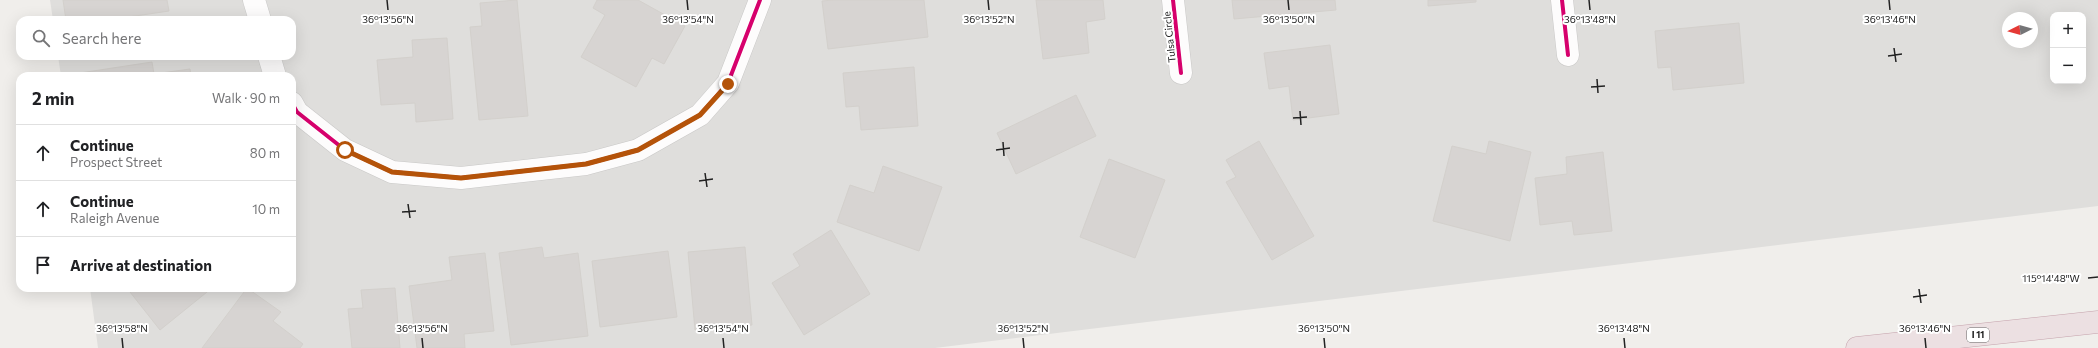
<!DOCTYPE html>
<html lang="en">
<head>
<meta charset="utf-8">
<style>
	body { margin:0; font-family:Commissioner,sans-serif; background:#f2f2f2; color:#202124 }
	.controls { position:absolute; right:12px; top:12px; display:grid; overflow:hidden; border-radius:8px; box-shadow:0 4px 16px #0002 }
	.controls button { width:36px; height:36px; display:grid; place-items:center; padding:0; border:0; border-bottom:1px solid #e0e0e0; background:#fff; color:#202124; font:20px sans-serif }
	.compass { position:absolute; left:2002px; top:12px; width:36px; height:36px; border-radius:50%; background:#fff; box-shadow:0 4px 16px #0002; rotate:264deg }
	.stop { position:absolute; width:12px; height:12px; margin:-9px; border:3px solid #b45309; border-radius:50%; background:#fff }
	.stop.end { background:#b45309; border-color:#fff; box-shadow:0 1px 4px #0008 }
	.list { margin:0; padding:0; list-style:none }
	h2 { display:flex; justify-content:space-between; align-items:center; height:52px; margin:0; padding:0 16px; font-size:17px }
	h2 small { font-size:13px; font-weight:400; color:#757577 }
	.list li { display:grid; grid-template-columns:26px 1fr auto; gap:12px; align-items:center; box-sizing:border-box; height:56px; padding:0 16px; border-top:1px solid #e0e0e0 }
	.list b { display:block; font-size:15px; white-space:nowrap }
	.list p { margin:0; font-size:13px; white-space:nowrap; color:#757577 }
	.list em { font-size:13px; font-style:normal; color:#757577 }
	.icon { flex:none; width:22px; height:22px; fill:none; stroke:currentColor; stroke-width:2; stroke-linecap:round; stroke-linejoin:round }
	.map { position:relative; flex:none; width:2098px; height:348px; overflow:hidden }
	.search { position:absolute; background:#fff; box-shadow:0 4px 16px #0002; left:16px; top:16px; width:280px; height:44px; display:flex; align-items:center; gap:10px; box-sizing:border-box; padding:0 14px; border-radius:12px; color:#757577; font-size:15px }
	.panel { position:absolute; background:#fff; box-shadow:0 4px 16px #0002; left:16px; top:72px; width:280px; height:220px; border-radius:12px }
	.map>svg:first-child { display:block }
</style>
</head>
<body>
<div class="map">
<svg width="2098" height="348" viewBox="0 0 2098 348">
	<rect width="100%" height="100%" fill="#f0eeeb"/>
	<path fill="#dfdedc" fill-rule="evenodd" d="M50,0H2098V206L935,348H98L90,288H292V76H61L58,56H292V20H53ZM2053,15H2083V81H2053ZM2008,18H2032V42H2008Z"/>
	<g fill="#d7d4d2" stroke="#d3d0cc">
		<path d="M63,0H167L169,11L108,20H66Z"/>
		<path d="M517,0L528,116L479,120L470,27L482,26L480,3Z"/>
		<path d="M597,0H638L685,26L664,64L652,58L636,87L581,57L605,15L593,8Z"/>
		<path d="M833,0H924L928,37L828,49L822,1Z"/>
		<path d="M1036,0H1103L1105,19L1086,22L1089,53L1043,59Z"/>
		<path d="M1232,0H1335L1336,10L1234,19Z"/>
		<path d="M1428,0H1476V2L1428,6Z"/>
		<path d="M1739,23L1744,83L1673,90L1671,67L1658,68L1655,31Z"/>
		<path d="M447,38L453,119L416,122L415,103L381,105L377,60L413,57L412,40Z"/>
		<path d="M1330,45L1339,114L1293,120L1289,86L1269,89L1264,53Z"/>
		<path d="M152,62L154,74L190,69L191,76H80V73Z"/>
		<path d="M914,67L918,126L861,130L859,106L846,107L843,73Z"/>
		<path d="M1076,95L1096,136L1016,174L997,133Z"/>
		<path d="M1259,141L1314,236L1272,260L1226,182L1236,177L1226,160Z"/>
		<path d="M1489,141L1531,152L1510,241L1433,221L1452,146L1486,154Z"/>
		<path d="M1603,152L1612,231L1574,235L1572,221L1540,225L1535,178L1567,174L1566,157Z"/>
		<path d="M1109,159L1165,180L1135,258L1080,237Z"/>
		<path d="M883,166L942,187L919,251L837,222L850,185L874,193Z"/>
		<path d="M831,230L870,294L804,335L772,283L800,266L793,254Z"/>
		<path d="M542,247L544,258L578,253L588,336L511,345L499,253Z"/>
		<path d="M745,247L752,325L695,330L688,252Z"/>
		<path d="M668,251L677,317L600,327L592,261Z"/>
		<path d="M485,253L494,331L464,334L465,348H417L409,286L452,280L449,257Z"/>
		<path d="M135,288H212L160,330L130,292Z"/>
		<path d="M247,288L281,312L273,321L303,344L300,348H202Z"/>
		<path d="M395,288L400,348H352L348,309L363,308L361,290Z"/>
	</g>
	<g fill="none" stroke-linecap="round" stroke-linejoin="round">
		<g stroke="#c9c8c7" stroke-width="23">
			<g id="street">
				<path d="M254,0L260,20"/>
				<path d="M1173,0L1181,73"/>
				<path d="M1562,0L1568,55"/>
				<path d="M269,56L275,76"/>
				<path d="M292,103L297,112L345,150L392,172L461,178L586,164L638,150L700,115L728,83L760,0"/>
			</g>
		</g>
		<g stroke="#c5a2ac" stroke-width="23">
			<path id="highway" d="M1857,348L2098,322"/>
		</g>
		<use href="#street" stroke="#fdfcfc" stroke-width="22"/>
		<use href="#highway" stroke="#ece0e2" stroke-width="22"/>
		<g stroke="#fff" stroke-width="6">
			<g id="cycleway">
				<path d="M1173,0L1181,73"/>
				<path d="M1562,0L1568,55"/>
				<path d="M292,103L297,112L345,150L392,172L461,178L586,164L638,150L700,115L728,83L760,0"/>
			</g>
		</g>
		<use href="#cycleway" stroke="#d6006c" stroke-width="4"/>
	</g>
	<g fill="none" stroke-linecap="round" stroke-linejoin="round">
		<path stroke="#b45309" stroke-width="5" d="M345,150L392,172L461,178L586,164L638,150L700,115L728,84"/>
	</g>
	<path fill="none" stroke="#222" stroke-width="1.5" d="M387,0L388,10M687,0L688,10M988,0L989,10M1288,0L1289,10M1589,0L1590,10M1889,0L1890,10M1894,48L1896,62M1888,56L1902,54M1597,79L1598,93M1591,87L1605,86M1300,111L1301,125M1293,118L1307,117M1003,142L1004,156M996,150L1010,148M705,173L707,187M699,181L713,179M408,204L410,218M402,212L416,211M2088,278L2098,277M1919,289L1921,303M1913,297L1927,295M122,338L123,348M422,338L423,348M723,338L724,348M1023,338L1024,348M1324,338L1325,348M1624,338L1625,348M1925,338L1926,348"/>
	<g text-anchor="middle" stroke-width="4" stroke-linejoin="round" paint-order="stroke">
		<rect fill="#fff" stroke="#646464" stroke-width="1" x="1967" y="328" width="22" height="14" rx="3"/>
		<g font-size="9" font-weight="bold" fill="#222">
			<text x="1978" y="338">I 11</text>
		</g>
		<g font-size="10" fill="#222" stroke="#fff">
			<text transform="translate(1169 37) rotate(-96)" y="4">Tulsa Circle</text>
		</g>
	</g>
	<g font-size="10" text-anchor="middle" fill="#222" stroke="#fff" stroke-width="4" stroke-linejoin="round" paint-order="stroke">
		<text x="388" y="23">36°13'56"N</text>
		<text x="688" y="23">36°13'54"N</text>
		<text x="989" y="23">36°13'52"N</text>
		<text x="1289" y="23">36°13'50"N</text>
		<text x="1590" y="23">36°13'48"N</text>
		<text x="1890" y="23">36°13'46"N</text>
		<text x="2051" y="282">115°14'48"W</text>
		<text x="122" y="332">36°13'58"N</text>
		<text x="422" y="332">36°13'56"N</text>
		<text x="723" y="332">36°13'54"N</text>
		<text x="1023" y="332">36°13'52"N</text>
		<text x="1324" y="332">36°13'50"N</text>
		<text x="1624" y="332">36°13'48"N</text>
		<text x="1925" y="332">36°13'46"N</text>
	</g>
</svg>
<div class="controls">
<button>+</button>
<button>−</button>
</div>
<svg class="compass" viewBox="-18 -18 36 36"><path d="M0-13l5 13h-10z" fill="#e53935"/><path d="M0 13l5-13h-10z" fill="#757577"/></svg>
<div class="stop" style="left:345px;top:150px"></div>
<div class="stop end" style="left:728px;top:84px"></div>
<div class="search"><svg class="icon" aria-label="search" viewBox="0 0 24 24"><circle cx="10" cy="10" r="6"/><path d="M15 15l6 6"/></svg>Search here</div>
<section class="panel">
<h2>2 min<small>Walk · 90 m</small></h2>
<ul class="list">
<li><svg class="icon" aria-label="ahead" viewBox="0 0 24 24"><path d="M12 20V5M6 11l6-6 6 6"/></svg><div><b>Continue</b><p>Prospect Street</p></div><em>80 m</em></li>
<li><svg class="icon" aria-label="ahead" viewBox="0 0 24 24"><path d="M12 20V5M6 11l6-6 6 6"/></svg><div><b>Continue</b><p>Raleigh Avenue</p></div><em>10 m</em></li>
<li><svg class="icon" aria-label="arrive" viewBox="0 0 24 24"><path d="M6 21V4h12l-3 4 3 4H6"/></svg><div><b>Arrive at destination</b></div></li>
</ul>
</section>
</div>
</body>
</html>
